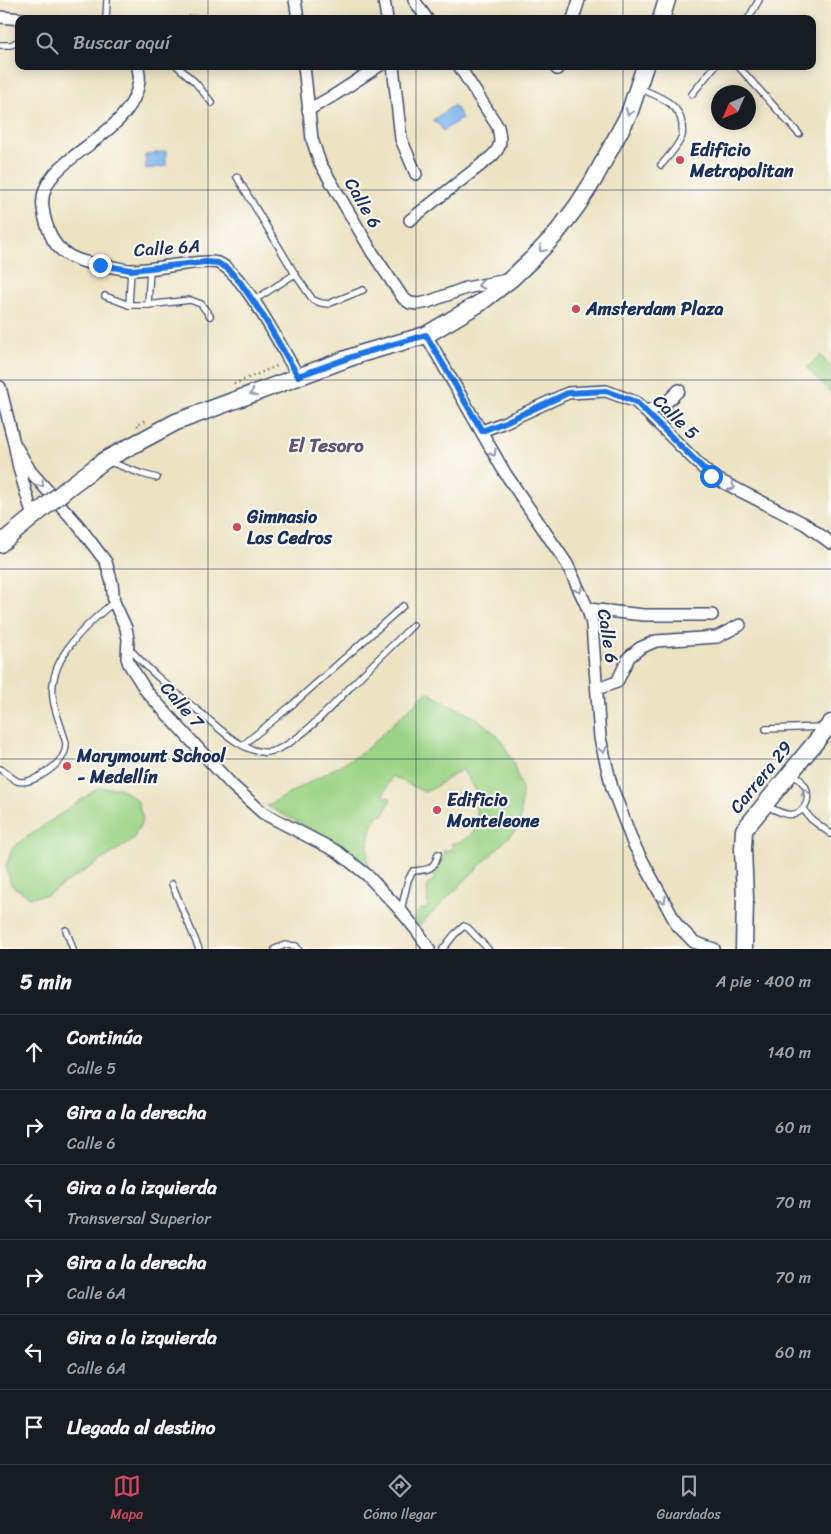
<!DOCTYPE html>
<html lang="es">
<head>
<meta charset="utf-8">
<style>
	body { margin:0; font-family:Sriracha,sans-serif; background:#20242c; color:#f1f3f6 }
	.compass { position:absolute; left:711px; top:85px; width:45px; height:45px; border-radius:50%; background:#171b24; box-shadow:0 2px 12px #0003; rotate:225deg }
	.stop { position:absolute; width:15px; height:15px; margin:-11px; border:4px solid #1a73e8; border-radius:50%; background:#fff }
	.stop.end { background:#1a73e8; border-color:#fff; box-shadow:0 1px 5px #0008 }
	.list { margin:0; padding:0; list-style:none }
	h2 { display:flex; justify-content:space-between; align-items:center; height:65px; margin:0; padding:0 20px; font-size:21px }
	h2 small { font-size:16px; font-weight:400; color:#9ea1a6 }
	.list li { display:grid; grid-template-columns:32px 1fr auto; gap:15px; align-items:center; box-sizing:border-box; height:75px; padding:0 20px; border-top:1px solid #363941 }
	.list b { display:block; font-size:19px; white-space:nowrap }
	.list p { margin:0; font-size:16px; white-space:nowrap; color:#9ea1a6 }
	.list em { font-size:16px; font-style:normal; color:#9ea1a6 }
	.icon { flex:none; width:28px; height:28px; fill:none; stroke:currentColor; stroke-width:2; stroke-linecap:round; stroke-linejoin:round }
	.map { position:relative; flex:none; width:831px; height:949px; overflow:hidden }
	.search { position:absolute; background:#171b24; box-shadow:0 2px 12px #0003; left:15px; right:15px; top:15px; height:55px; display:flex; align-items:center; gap:12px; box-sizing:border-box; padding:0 18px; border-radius:10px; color:#9ea1a6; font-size:19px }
	.sheet { height:515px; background:#171b24 }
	nav { display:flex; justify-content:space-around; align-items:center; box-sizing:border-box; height:70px; border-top:1px solid #363941; background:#171b24; font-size:14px; color:#9ea1a6 }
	nav a { display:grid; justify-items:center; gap:2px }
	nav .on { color:#d1495b }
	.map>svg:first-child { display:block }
</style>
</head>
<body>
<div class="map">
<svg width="831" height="949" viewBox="0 0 831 949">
	<rect width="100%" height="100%" fill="#fdfcf7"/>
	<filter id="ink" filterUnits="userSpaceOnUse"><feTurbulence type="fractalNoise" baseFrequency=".02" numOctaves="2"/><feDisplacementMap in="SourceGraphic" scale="10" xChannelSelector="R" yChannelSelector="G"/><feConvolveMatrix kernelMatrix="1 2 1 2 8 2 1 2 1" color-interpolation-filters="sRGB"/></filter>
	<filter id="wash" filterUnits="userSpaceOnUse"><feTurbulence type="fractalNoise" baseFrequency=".0096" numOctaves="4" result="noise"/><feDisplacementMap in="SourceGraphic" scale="20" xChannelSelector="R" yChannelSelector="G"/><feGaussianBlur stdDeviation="1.12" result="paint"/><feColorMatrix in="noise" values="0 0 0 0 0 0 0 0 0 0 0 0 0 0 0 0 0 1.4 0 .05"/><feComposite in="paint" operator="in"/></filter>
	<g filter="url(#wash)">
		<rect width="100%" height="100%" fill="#ede3c3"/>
		<g fill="#9cd486" stroke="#5c8272">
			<path d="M820,355L831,367V393L807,368Z"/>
			<path d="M427,692L478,719L500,738L513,762L522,790L520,826L419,926L414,917L421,909L428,908L427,885L435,879L434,869C440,863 445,858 444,850H452V843C467,844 478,829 477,815C477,811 475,807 474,803L481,798L462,769L432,789L424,792L392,776L383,795L391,799L383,816L378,814C367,835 367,846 368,868L350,850L267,806L362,753Z"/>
			<path d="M98,788H120L137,800L143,819L133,840L47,895L30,897L11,885L6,866L13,847Z"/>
		</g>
		<g fill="#82b6ef" stroke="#4e72a6">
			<path d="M454,105L462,118L443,131L438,123H434L433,120Z"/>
			<path d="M166,151V166L146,169L145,155Z"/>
		</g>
	</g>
	<g filter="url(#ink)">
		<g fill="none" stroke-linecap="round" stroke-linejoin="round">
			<g stroke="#3a4a6d" stroke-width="8">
				<g id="lane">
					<path d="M106,19L107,0"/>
					<path d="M191,19H197"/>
					<path d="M748,19L759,0"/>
					<path d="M0,45H11L19,41"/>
					<path d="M177,66L195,82L212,103"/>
					<path d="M738,66L799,134"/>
					<path d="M639,88C657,96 679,102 682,124C682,128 683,133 682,136C678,147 668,157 661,165"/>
					<path d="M692,94L715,66"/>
					<path d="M237,177L295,274L313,300L321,303L328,304L363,290"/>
					<path d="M150,268L148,305L190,300L201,304L210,316"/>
					<path d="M105,296L129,305H148"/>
					<path d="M253,301L295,274"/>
					<path d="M129,305L131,270"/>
					<path d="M110,462L142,474L157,478"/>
					<path d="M129,648C151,673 176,693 202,714C219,728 239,749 262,752C289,757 341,696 359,678C377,660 395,643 413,625"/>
					<path d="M766,729L823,727"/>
					<path d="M243,745L293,704L403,606"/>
					<path d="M0,769C5,772 11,778 17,781C31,786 61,765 65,751C66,748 66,745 66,743C62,728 55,713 53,698C48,658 87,624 114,602"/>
					<path d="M765,805C779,812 796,823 806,804C808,800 808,793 806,788C804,783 797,777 794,772"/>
					<path d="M803,809L811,819L831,834"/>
					<path d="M172,884L199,949"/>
					<path d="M401,910L408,880L413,871C428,870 434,870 438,854"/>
					<path d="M66,930L73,949"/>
					<path d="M275,949L285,945L296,946L298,949"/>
					<path d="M443,949L454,935L464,926L468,928L488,949"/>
				</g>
			</g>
			<g stroke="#3a4a6d" stroke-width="14">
				<g id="street">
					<path d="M295,0L298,19"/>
					<path d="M384,0L387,19"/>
					<path d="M414,0L427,19"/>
					<path d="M0,17L22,19"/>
					<path d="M573,19L579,0"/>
					<path d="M138,66C138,71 140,76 139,81C132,140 35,157 43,208C44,218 48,230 53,240C65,261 91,264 113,267C119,268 125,270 131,270C146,270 162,267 176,265C189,264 205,260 218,263C243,271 284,352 298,376"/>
					<path d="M304,66L312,139L320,163L372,252L403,298L410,303L418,304L428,302L466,288L507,280"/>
					<path d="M393,66L401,139L416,174"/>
					<path d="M557,69L558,66"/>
					<path d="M308,110L333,96L379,66"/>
					<path d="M410,220L491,157C502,147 501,141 498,127L459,66"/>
					<path d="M426,335L505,473L567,564L588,609L592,624L600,738L612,788L633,843L677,925L694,942L714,949"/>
					<path d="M0,387L14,443L19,468L33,517"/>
					<path d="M645,411L663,406L679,390"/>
					<path d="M482,431L505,422L568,393L606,391L636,402L711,476L805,524L831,543"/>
					<path d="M14,443L31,472L78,525L106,562L112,583L114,602L126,628L128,639L127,658L129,664L147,692L216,768L233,786L263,813L338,852L367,875L401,911L418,932L429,949"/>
					<path d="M588,609L644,615H712"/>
					<path d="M597,689L617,682L629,657L640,648L656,641L717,637L740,625"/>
				</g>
			</g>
			<g stroke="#3a4a6d" stroke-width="19">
				<g id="secondary">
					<path d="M661,19L667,0"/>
					<path d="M69,487L105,460L176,422L360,354L426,335L480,303L511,279L532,259L555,235L577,206L593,181L629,114L645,66"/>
					<path d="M0,544L40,511"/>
					<path d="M744,949L745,898L743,849L744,830L831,723"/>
				</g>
			</g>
			<g stroke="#3a4a6d" stroke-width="2.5" stroke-dasharray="1 4" stroke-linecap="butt">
				<path d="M234,384L279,365"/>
				<path d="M138,426L137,424L148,420"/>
			</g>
			<use href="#lane" stroke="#fff" stroke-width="5.5"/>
			<use href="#street" stroke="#fff" stroke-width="11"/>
			<use href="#secondary" stroke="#fff" stroke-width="16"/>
			<g stroke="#3a4a6d" stroke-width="19" stroke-linecap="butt">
				<path id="secondary-bridge" d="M40,511L69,487"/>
			</g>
			<use href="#secondary-bridge" stroke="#fff" stroke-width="16"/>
		</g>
		<defs><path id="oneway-chevron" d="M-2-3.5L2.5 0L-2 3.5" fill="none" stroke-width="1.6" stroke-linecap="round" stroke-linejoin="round" transform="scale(1.25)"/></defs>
		<g stroke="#8d97ae">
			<use href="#oneway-chevron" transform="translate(629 112) rotate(113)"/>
			<use href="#oneway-chevron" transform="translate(542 249) rotate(133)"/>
			<use href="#oneway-chevron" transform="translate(481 285) rotate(168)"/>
			<use href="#oneway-chevron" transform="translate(253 393) rotate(159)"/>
			<use href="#oneway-chevron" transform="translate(493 453) rotate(60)"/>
			<use href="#oneway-chevron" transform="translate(41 484) rotate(49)"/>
			<use href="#oneway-chevron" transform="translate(732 487) rotate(27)"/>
			<use href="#oneway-chevron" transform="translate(579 590) rotate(66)"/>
			<use href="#oneway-chevron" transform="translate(603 750) rotate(77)"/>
			<use href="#oneway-chevron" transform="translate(805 792) rotate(-105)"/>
			<use href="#oneway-chevron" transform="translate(663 900) rotate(62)"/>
		</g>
	</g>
	<g fill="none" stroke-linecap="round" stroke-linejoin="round" filter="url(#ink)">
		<path stroke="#1a73e8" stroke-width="6" d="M100,265L131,270L206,262L218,263L228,269L240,282L262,314L298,376L360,354L426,335L482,431L505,422L568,393L606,391L636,402L711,476"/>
	</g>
	<path fill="none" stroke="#1b2f5e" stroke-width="1" stroke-opacity="0.55" d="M208,0V19M416,0V19M623,0V19M208,66V949M416,66V949M623,66V949M0,190H831M0,380H831M0,569H831M0,759H831"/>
	<g fill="#d1495b" stroke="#fdfcf7" stroke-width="2">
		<circle cx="680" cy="160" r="5"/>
		<circle cx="576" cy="309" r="5"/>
		<circle cx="237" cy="527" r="5"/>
		<circle cx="67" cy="766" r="5"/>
		<circle cx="437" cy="810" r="5"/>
	</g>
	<g text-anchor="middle" stroke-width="4" stroke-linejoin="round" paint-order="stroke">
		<g font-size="18" font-weight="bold" fill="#1b2f5e" stroke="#fdfcf7" text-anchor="start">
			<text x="690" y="156">Edificio<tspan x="690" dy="21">Metropolitan</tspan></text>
			<text x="586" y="315">Amsterdam Plaza</text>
			<text x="247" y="523">Gimnasio<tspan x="247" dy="21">Los Cedros</tspan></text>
			<text x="77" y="762">Marymount School<tspan x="77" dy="21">- Medellín</tspan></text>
			<text x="447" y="806">Edificio<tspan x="447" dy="21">Monteleone</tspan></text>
		</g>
		<g font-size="18" fill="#1b2f5e" stroke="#fdfcf7">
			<text transform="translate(363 203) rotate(60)" y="6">Calle 6</text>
			<text transform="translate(167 248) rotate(-4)" y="6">Calle 6A</text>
			<text transform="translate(676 417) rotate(44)" y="6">Calle 5</text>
			<text transform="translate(608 636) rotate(81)" y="6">Calle 6</text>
			<text transform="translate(182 705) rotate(49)" y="6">Calle 7</text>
			<text transform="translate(761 777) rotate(-51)" y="6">Carrera 29</text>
		</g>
		<g font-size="19" font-weight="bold" fill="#5f5875" stroke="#fdfcf7">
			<text x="326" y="452">El Tesoro</text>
		</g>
	</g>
</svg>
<svg class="compass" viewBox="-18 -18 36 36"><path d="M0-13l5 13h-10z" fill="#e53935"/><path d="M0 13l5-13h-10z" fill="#9ea1a6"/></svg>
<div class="stop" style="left:711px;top:476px"></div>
<div class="stop end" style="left:100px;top:265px"></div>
<div class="search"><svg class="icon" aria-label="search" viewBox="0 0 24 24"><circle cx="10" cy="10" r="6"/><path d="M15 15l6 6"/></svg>Buscar aquí</div>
</div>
<section class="sheet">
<h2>5 min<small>A pie · 400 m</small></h2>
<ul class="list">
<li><svg class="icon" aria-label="ahead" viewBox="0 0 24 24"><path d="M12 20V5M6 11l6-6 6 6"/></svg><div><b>Continúa</b><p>Calle 5</p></div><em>140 m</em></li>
<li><svg class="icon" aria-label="right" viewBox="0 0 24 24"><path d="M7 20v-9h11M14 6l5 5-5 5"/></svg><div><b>Gira a la derecha</b><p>Calle 6</p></div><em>60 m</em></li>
<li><svg class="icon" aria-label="left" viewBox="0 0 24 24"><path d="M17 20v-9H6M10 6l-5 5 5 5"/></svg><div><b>Gira a la izquierda</b><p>Transversal Superior</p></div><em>70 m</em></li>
<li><svg class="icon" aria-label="right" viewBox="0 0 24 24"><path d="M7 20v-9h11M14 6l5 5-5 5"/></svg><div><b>Gira a la derecha</b><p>Calle 6A</p></div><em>70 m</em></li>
<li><svg class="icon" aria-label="left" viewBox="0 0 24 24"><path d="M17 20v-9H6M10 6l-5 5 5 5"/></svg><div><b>Gira a la izquierda</b><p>Calle 6A</p></div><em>60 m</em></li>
<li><svg class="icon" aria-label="arrive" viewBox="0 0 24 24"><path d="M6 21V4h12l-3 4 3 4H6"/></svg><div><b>Llegada al destino</b></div></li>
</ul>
</section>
<nav>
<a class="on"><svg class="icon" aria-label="map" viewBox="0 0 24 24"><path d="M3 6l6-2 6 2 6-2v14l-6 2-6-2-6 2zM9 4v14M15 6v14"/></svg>Mapa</a>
<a><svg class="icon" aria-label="directions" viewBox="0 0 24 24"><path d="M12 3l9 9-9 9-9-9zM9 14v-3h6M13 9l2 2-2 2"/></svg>Cómo llegar</a>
<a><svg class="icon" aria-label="saved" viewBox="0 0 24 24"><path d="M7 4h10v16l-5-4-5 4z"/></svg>Guardados</a>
</nav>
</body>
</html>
